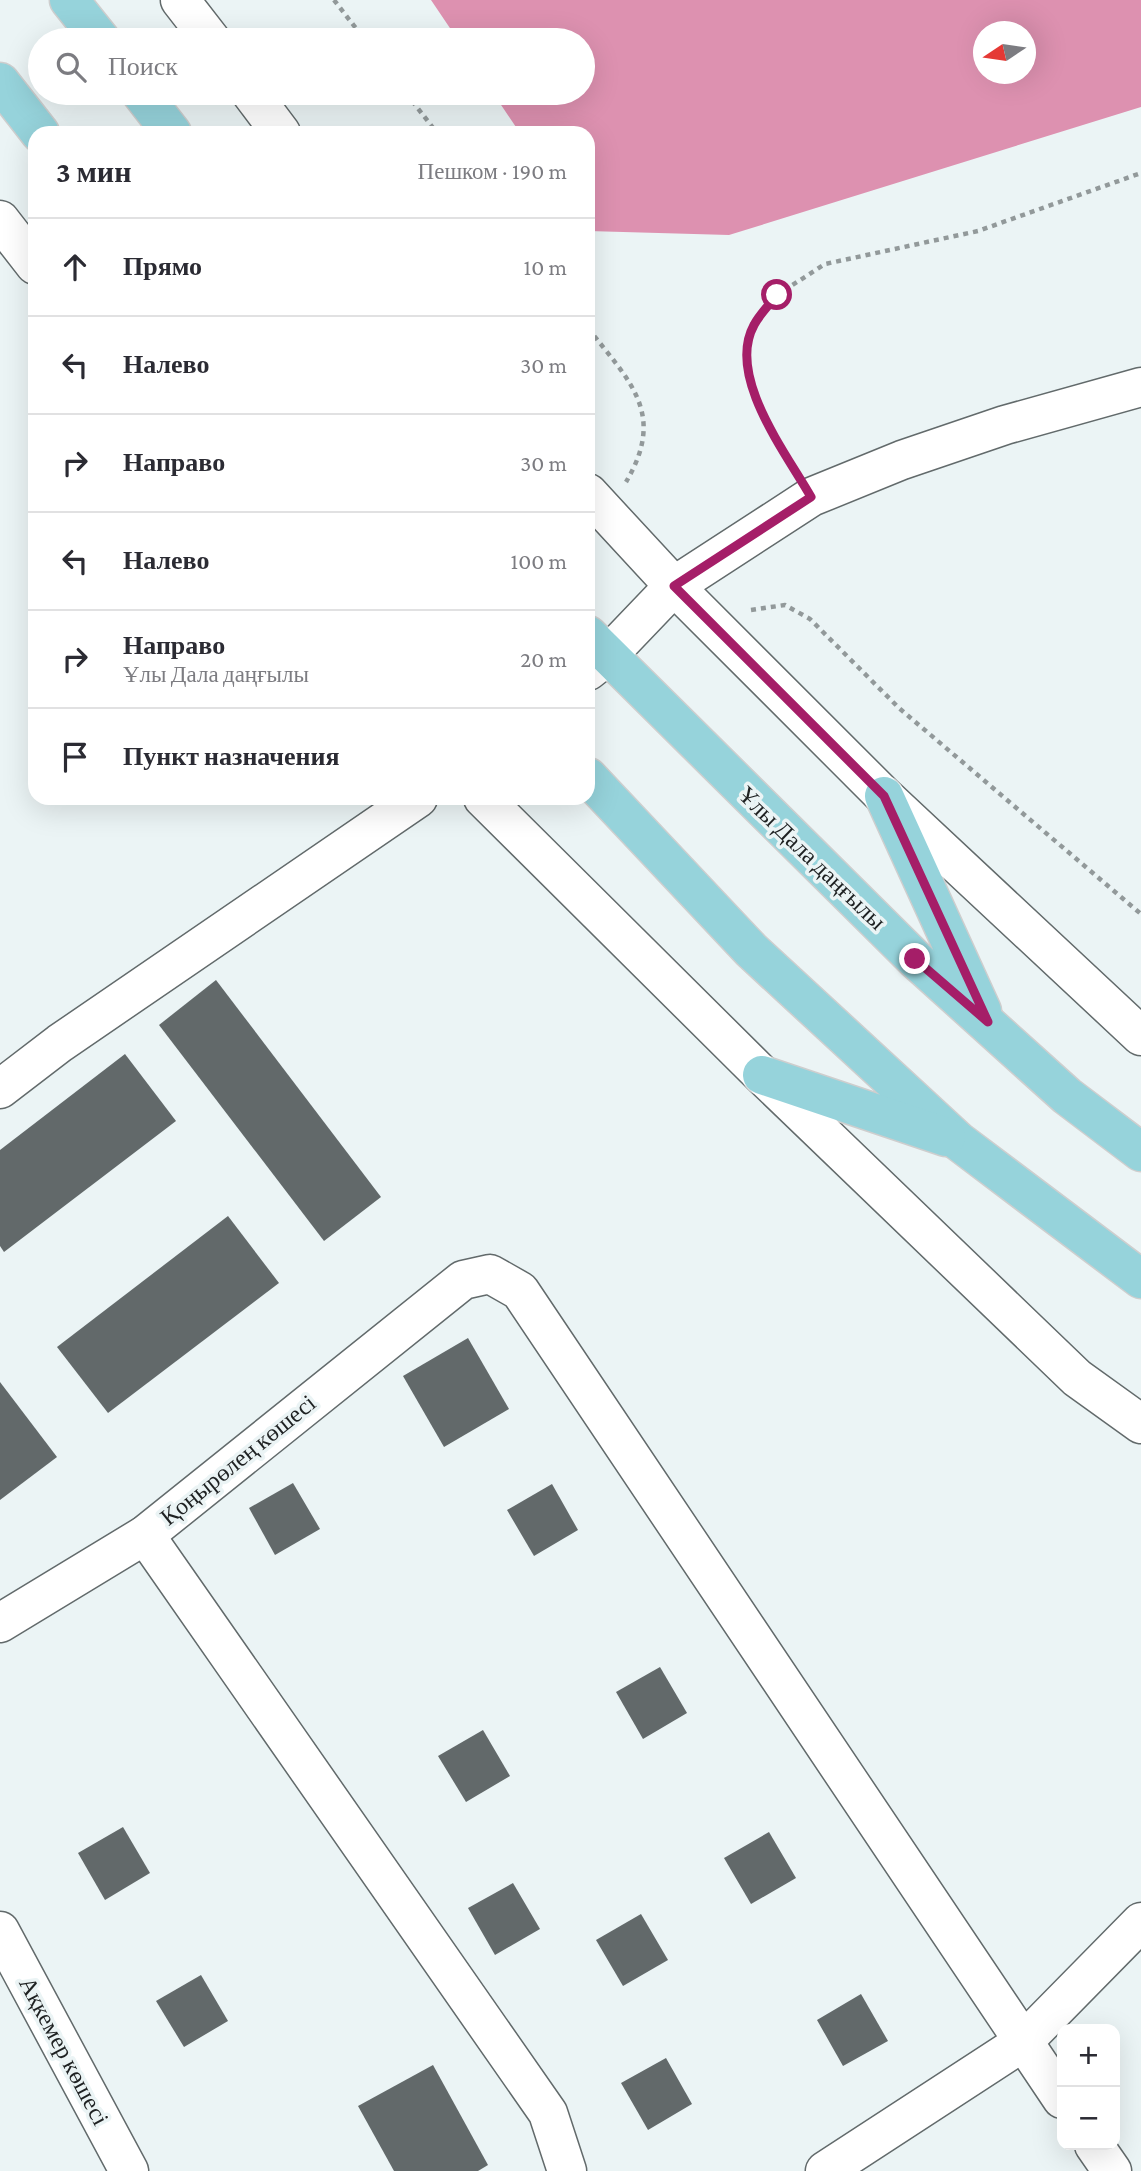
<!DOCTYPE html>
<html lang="ru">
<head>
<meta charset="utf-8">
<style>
	body { margin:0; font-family:"Crimson Pro",serif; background:#f2f2f3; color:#2b2b33 }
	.controls { position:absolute; right:21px; bottom:21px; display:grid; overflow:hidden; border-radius:14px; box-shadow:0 7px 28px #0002 }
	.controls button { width:63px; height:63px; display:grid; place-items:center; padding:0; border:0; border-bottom:2px solid #e1e1e2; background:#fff; color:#2b2b33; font:35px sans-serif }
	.compass { position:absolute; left:973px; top:21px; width:63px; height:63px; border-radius:50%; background:#fff; box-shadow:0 7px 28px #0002; rotate:257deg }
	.stop { position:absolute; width:21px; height:21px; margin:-16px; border:5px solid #a51e68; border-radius:50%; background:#fff }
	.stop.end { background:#a51e68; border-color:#fff; box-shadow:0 2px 7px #0008 }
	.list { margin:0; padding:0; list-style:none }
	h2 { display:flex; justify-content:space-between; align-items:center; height:91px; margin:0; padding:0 28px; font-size:30px }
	h2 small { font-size:23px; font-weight:400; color:#7c7c81 }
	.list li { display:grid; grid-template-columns:46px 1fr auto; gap:21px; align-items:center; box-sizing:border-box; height:98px; padding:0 28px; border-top:2px solid #e1e1e2 }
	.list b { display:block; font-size:26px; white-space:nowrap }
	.list p { margin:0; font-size:23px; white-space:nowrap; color:#7c7c81 }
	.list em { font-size:23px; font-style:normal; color:#7c7c81 }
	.icon { flex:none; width:38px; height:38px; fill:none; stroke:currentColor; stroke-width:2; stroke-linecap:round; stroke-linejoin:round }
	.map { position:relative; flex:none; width:1141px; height:2171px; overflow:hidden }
	.search { position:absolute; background:#fff; box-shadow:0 7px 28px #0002; left:28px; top:28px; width:567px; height:77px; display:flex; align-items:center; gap:18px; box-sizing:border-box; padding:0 24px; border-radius:38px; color:#7c7c81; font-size:26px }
	.panel { position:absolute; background:#fff; box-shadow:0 7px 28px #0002; left:28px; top:126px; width:567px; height:679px; border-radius:21px }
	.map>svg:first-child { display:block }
</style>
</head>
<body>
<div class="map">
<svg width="1141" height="2171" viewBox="0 0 1141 2171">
	<rect width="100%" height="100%" fill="#ebf4f5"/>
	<path fill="#dd91b0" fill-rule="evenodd" d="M431,0H1141V107L729,235L588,231V133H520L493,93H583V40H458ZM984,32H1026V74H984Z"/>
	<g fill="#62696a">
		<path d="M216,980L381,1197L324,1241L159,1025Z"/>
		<path d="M125,1054L176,1121L4,1252L0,1246V1150Z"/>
		<path d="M228,1216L279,1283L108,1413L57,1347Z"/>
		<path d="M468,1338L509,1409L444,1447L403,1376Z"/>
		<path d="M0,1382L57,1457L0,1500Z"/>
		<path d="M293,1483L320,1529L275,1555L249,1508Z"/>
		<path d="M552,1484L578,1530L534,1556L507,1510Z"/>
		<path d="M660,1667L687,1713L643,1739L616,1692Z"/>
		<path d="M483,1730L510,1776L466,1802L438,1756Z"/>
		<path d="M123,1827L150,1873L105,1900L78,1853Z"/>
		<path d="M769,1832L796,1878L751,1904L724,1858Z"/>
		<path d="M513,1883L540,1929L495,1955L468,1908Z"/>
		<path d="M641,1914L668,1960L623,1986L596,1940Z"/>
		<path d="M201,1975L228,2021L184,2047L156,2001Z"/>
		<path d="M861,1994L888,2041L843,2066L817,2020Z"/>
		<path d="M666,2058L692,2104L648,2130L621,2083Z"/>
		<path d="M433,2065L488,2165L478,2171H394L358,2106Z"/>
	</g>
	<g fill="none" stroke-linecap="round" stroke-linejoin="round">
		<g stroke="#626a6b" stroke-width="41">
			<g id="minor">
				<path d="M180,0L211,40"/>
				<path d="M251,93L281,133"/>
				<path d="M0,220L35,265"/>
				<path d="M588,493L674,586L884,796L1141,1036"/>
				<path d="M588,671L607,656L674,586L811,497L902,460L1005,425L1141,387"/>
				<path d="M483,798L762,1075L1077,1378L1141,1424"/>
				<path d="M0,1089L60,1043L418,798"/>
				<path d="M145,1535L548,2113L567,2171"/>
				<path d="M0,1623L145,1535L463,1280L490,1274L520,1291L1062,2099"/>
				<path d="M0,1931L129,2171"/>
				<path d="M1094,2145L1112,2171"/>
				<path d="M825,2171L1023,2042L1141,1922"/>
			</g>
		</g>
		<g stroke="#cecece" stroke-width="41">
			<g id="major">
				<path d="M69,0L101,40"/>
				<path d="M0,82L40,133"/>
				<path d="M141,93L172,133"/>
				<path d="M588,635L915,959L1067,1096L1141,1152"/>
				<path d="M588,777L751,950L958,1141L1141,1279"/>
				<path d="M884,796L982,1011"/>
				<path d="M762,1075L946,1137"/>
			</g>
		</g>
		<g stroke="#92999a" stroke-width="4.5" stroke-dasharray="5 5" stroke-linecap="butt">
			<path d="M334,0L365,40"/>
			<path d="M406,93L437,133"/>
			<path d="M588,328C629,381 667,413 626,482"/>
			<path d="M793,466L756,402L745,358L753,326L777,295L825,264L978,231L1141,173"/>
			<path d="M751,610L785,605L810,619L899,708L1141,914"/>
		</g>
		<use href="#minor" stroke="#fff" stroke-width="38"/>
		<use href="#major" stroke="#96d3db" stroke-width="38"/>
	</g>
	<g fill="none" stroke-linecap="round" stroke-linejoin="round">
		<path stroke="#a51e68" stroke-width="9" d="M777,295C769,305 759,315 754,325C726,376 786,453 811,497L674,586L884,796L988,1022L915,959"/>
	</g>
	<g text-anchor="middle" stroke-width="7" stroke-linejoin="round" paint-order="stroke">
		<g font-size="24" fill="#1e2122" stroke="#ebf4f5">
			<text transform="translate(812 858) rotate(44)" y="8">Ұлы Дала даңғылы</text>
			<text transform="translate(238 1460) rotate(-39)" y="8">Қоңырөлең көшесі</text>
			<text transform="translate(64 2051) rotate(62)" y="8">Ақкемер көшесі</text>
		</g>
	</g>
</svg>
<div class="controls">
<button>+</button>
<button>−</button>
</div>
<svg class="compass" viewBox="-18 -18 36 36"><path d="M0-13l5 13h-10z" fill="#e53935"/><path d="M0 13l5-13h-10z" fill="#7c7c81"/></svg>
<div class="stop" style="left:777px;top:295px"></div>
<div class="stop end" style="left:915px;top:959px"></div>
<div class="search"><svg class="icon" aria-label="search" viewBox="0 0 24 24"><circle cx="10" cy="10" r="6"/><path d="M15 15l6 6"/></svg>Поиск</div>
<section class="panel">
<h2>3 мин<small>Пешком · 190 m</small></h2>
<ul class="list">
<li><svg class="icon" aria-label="ahead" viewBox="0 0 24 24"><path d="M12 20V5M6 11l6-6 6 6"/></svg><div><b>Прямо</b></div><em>10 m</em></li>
<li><svg class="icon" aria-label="left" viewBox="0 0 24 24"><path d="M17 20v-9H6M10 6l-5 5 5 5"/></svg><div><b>Налево</b></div><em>30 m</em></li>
<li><svg class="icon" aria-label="right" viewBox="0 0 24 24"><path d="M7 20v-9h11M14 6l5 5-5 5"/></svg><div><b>Направо</b></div><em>30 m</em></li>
<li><svg class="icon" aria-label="left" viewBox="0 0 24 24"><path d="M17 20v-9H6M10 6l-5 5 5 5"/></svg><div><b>Налево</b></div><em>100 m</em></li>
<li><svg class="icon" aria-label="right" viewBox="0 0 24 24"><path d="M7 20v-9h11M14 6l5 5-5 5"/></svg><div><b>Направо</b><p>Ұлы Дала даңғылы</p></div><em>20 m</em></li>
<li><svg class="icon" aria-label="arrive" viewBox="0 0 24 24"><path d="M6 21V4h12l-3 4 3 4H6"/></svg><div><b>Пункт назначения</b></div></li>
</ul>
</section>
</div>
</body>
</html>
